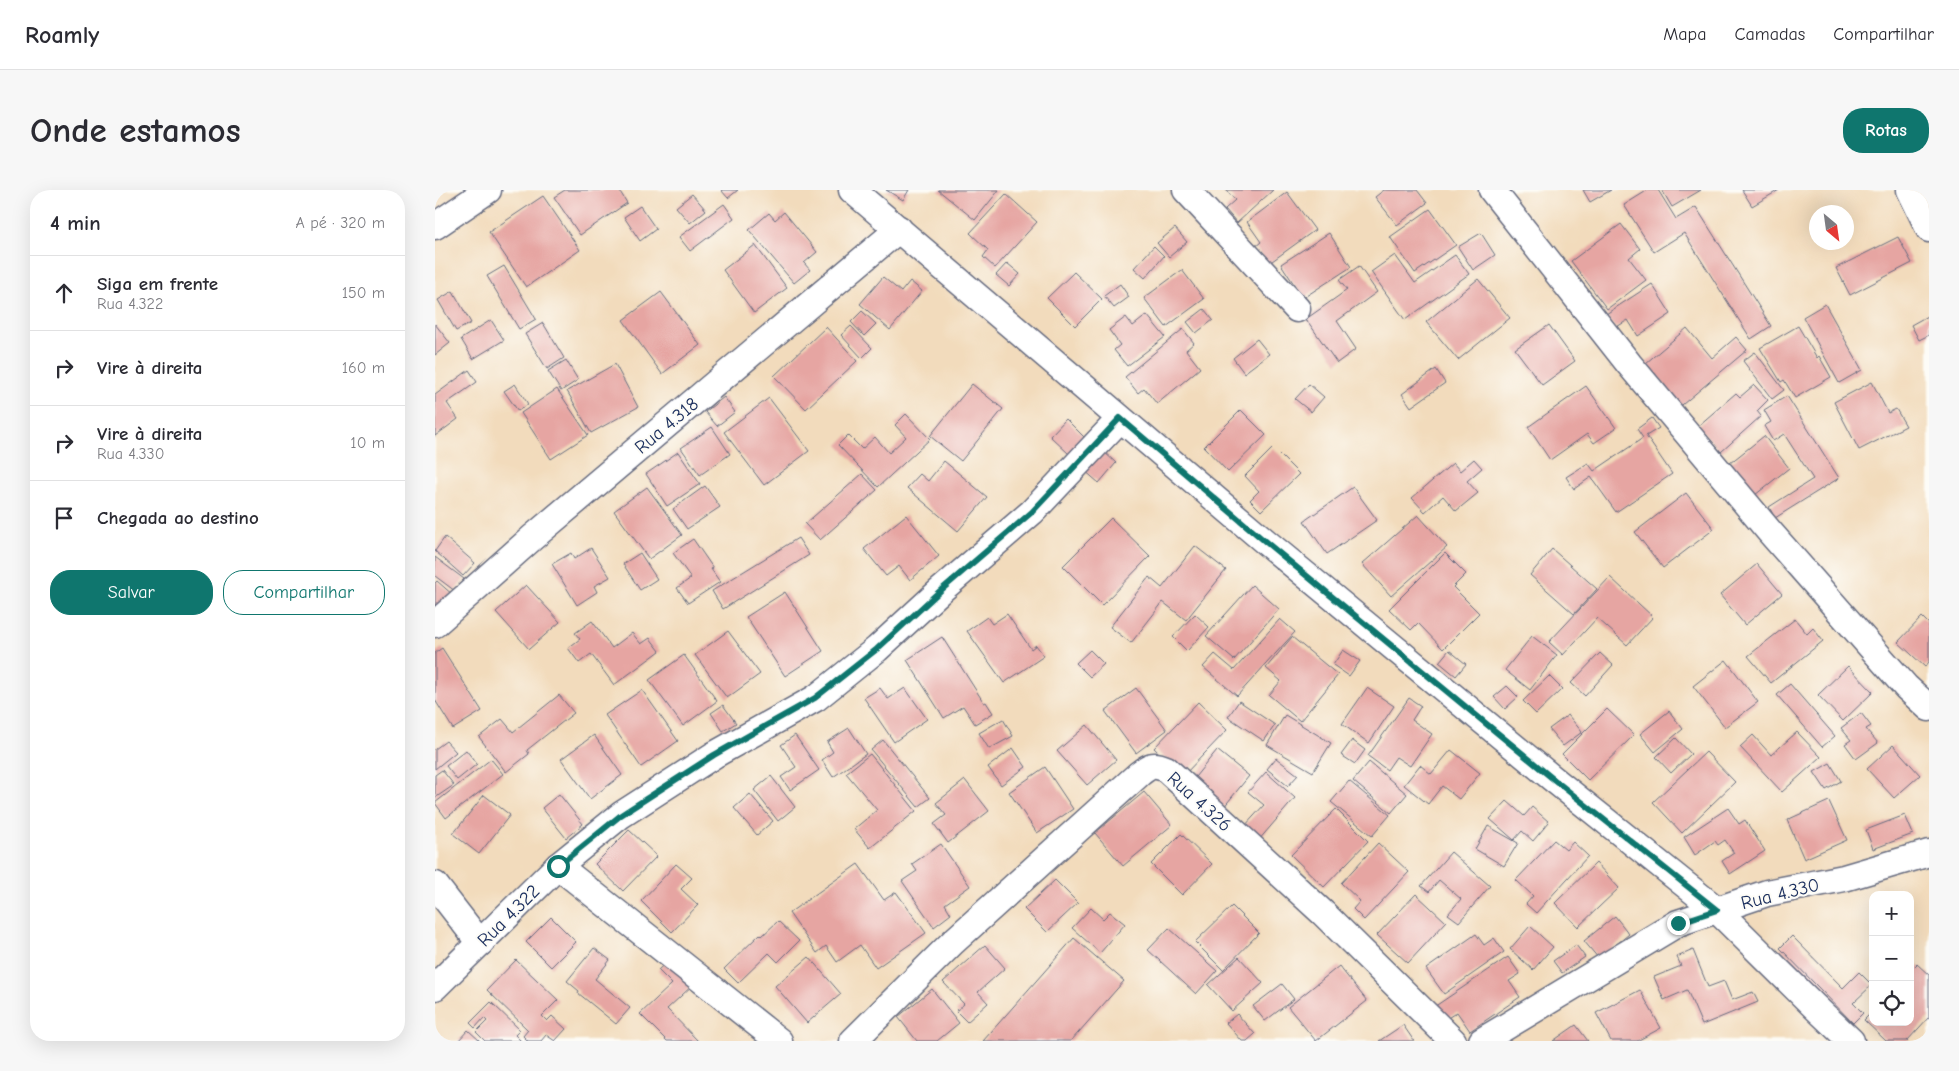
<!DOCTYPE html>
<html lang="pt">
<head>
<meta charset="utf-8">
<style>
	body { margin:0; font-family:"Comic Neue",sans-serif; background:#f7f7f7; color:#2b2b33 }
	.controls { position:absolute; right:15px; bottom:15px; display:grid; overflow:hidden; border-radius:10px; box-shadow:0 5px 20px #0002 }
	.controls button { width:45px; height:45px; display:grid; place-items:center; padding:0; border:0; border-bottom:1px solid #e1e1e2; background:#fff; color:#2b2b33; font:25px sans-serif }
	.compass { position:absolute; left:1374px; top:15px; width:45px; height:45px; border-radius:50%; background:#fff; box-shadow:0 5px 20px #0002; rotate:151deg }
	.stop { position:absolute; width:15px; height:15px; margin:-11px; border:4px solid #0f766e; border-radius:50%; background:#fff }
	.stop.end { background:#0f766e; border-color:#fff; box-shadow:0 1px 5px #0008 }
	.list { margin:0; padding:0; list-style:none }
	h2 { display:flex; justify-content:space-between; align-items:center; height:65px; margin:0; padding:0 20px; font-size:21px }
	h2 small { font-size:16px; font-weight:400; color:#7c7c81 }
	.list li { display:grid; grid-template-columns:32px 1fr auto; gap:15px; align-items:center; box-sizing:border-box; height:75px; padding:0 20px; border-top:1px solid #e1e1e2 }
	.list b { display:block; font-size:19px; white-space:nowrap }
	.list p { margin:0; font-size:16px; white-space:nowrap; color:#7c7c81 }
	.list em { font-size:16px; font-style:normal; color:#7c7c81 }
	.actions { display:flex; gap:10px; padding:15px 20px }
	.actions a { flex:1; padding:11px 0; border:1px solid #0f766e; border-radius:20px; text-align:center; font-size:18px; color:#0f766e }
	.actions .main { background:#0f766e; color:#fff }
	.icon { flex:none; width:28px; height:28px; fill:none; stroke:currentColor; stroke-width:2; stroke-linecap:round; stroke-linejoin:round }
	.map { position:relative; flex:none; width:1494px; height:851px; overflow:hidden; border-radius:20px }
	header { display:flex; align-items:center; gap:30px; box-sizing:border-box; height:70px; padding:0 25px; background:#fff; border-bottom:1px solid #e1e1e2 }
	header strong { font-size:24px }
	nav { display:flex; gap:28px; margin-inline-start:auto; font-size:18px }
	.intro { display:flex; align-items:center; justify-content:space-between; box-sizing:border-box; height:120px; padding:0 30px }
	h1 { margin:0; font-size:35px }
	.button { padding:12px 22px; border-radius:20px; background:#0f766e; color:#fff; font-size:18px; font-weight:700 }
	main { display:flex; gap:30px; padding:0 30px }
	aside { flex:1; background:#fff; border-radius:20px; box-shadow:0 5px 20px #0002 }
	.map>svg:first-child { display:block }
</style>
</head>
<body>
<header>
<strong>Roamly</strong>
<nav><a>Mapa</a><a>Camadas</a><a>Compartilhar</a></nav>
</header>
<div class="intro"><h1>Onde estamos</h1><a class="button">Rotas</a></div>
<main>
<aside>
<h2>4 min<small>A pé · 320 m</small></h2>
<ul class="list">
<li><svg class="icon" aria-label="ahead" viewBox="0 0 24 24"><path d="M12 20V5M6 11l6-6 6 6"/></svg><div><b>Siga em frente</b><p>Rua 4.322</p></div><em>150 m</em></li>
<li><svg class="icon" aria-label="right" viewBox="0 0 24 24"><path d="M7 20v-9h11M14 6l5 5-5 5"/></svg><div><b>Vire à direita</b></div><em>160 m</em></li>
<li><svg class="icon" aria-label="right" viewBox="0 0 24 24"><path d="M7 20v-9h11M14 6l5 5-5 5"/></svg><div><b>Vire à direita</b><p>Rua 4.330</p></div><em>10 m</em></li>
<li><svg class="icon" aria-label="arrive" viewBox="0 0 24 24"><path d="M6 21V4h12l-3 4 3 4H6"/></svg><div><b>Chegada ao destino</b></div></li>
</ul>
<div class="actions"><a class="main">Salvar</a><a>Compartilhar</a></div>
</aside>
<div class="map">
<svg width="1494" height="851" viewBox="0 0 1494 851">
	<rect width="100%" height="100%" fill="#fdfcf7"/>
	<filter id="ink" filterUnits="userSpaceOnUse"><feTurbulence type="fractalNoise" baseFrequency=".02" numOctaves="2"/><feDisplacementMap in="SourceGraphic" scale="10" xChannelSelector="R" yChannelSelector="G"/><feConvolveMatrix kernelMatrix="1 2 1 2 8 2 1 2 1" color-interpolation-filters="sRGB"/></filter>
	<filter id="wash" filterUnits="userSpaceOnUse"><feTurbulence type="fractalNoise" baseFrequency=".0096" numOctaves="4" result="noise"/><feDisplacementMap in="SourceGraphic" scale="20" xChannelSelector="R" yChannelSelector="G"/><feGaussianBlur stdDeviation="1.12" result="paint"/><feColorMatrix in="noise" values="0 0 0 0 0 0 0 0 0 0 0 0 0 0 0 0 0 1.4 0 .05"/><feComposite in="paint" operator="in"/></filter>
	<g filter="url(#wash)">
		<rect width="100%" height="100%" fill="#f2dbbc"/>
		<g id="blocks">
			<g fill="#e6a5a2">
				<path d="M130,0H184L192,13L145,45L119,7Z"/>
				<path d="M286,0H303L293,8Z"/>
				<path d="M451,0H474L468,10Z"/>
				<path d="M503,0H564L540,30Z"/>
				<path d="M791,0H838L802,33L790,19L800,10Z"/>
				<path d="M949,0H982L992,13L962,35L940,7Z"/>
				<path d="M1148,0H1176L1155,12Z"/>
				<path d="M1213,0H1223L1241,29L1261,17L1336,136L1316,149L1249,43L1219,62L1189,15Z"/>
				<path d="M1227,0H1266L1237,17Z"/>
				<path d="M1307,0H1344L1317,16Z"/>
				<path d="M852,2L880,40L833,74L820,57L826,52L812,32Z"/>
				<path d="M257,4L271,20L255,33L241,17Z"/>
				<path d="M571,4L602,32L560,78L548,67L553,60L535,43Z"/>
				<path d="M108,6L145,60L91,97L54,42Z"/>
				<path d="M289,14L299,28L255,61L244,47Z"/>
				<path d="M205,16L221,39L205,51L189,27Z"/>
				<path d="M995,19L1021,55L980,83L955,47Z"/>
				<path d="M349,22L382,62L369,73L375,80L359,93L314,40L334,23L340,30Z"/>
				<path d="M1186,34L1205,59L1194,68L1211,90L1172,119L1136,71Z"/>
				<path d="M740,38L752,52L734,67L722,53Z"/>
				<path d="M894,43L916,77L868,108L846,74Z"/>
				<path d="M1046,43L1060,65L1038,80L1023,57Z"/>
				<path d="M1463,47L1477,73L1415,105L1401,78Z"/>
				<path d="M320,55L352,98L319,123L288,80Z"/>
				<path d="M719,56L729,66L710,88L699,78Z"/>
				<path d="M960,65L980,93L1020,65L1034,84L970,130L936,82Z"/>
				<path d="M572,73L585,84L574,96L561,85Z"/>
				<path d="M69,76L101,129L84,139L52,86Z"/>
				<path d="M924,76L942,102L902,131L921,159L902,173L871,129L912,100L904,90Z"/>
				<path d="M747,80L769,109L731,137L709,108Z"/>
				<path d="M639,82L667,109L640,136L612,108Z"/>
				<path d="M448,87L466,102L475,91L487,101L455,140L425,114Z"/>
				<path d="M1043,89L1075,128L1023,170L991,132Z"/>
				<path d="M685,94L694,107L679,118L669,106Z"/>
				<path d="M1217,94L1236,124L1203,146L1193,130L1180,138L1171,124Z"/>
				<path d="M18,101L36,133L21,141L3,110Z"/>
				<path d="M226,102L265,155L227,184L188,130Z"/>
				<path d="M1390,114L1427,180L1404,193L1368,127Z"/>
				<path d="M769,119L778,130L761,143L752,132Z"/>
				<path d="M427,121L441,134L429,146L416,132Z"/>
				<path d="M712,125L730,147L692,176L679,160L685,155L674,140L691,127L698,136Z"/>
				<path d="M1494,125V145L1484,150L1476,135Z"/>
				<path d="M56,130L69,150L38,169L26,149Z"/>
				<path d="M108,133L129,168L112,179L90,144Z"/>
				<path d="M0,134L15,153L0,165Z"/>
				<path d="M1114,135L1140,171L1107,195L1080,159Z"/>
				<path d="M416,136L437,158L427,168L406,145Z"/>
				<path d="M1363,136L1382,168L1384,166L1396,187L1360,208L1349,190L1346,192L1325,158Z"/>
				<path d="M391,137L422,171L371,219L339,186Z"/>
				<path d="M1252,138L1277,168L1301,147L1312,160L1241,220L1230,207L1236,203L1211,173Z"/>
				<path d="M748,139L759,153L751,160L765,178L722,214L709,198L703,203L690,187Z"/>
				<path d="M822,149L834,164L809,183L798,168Z"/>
				<path d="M1320,162L1349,200L1337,209L1308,171Z"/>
				<path d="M131,170L143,190L126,201L113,181Z"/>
				<path d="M180,174L203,217L156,243L132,201Z"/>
				<path d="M1001,179L1010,193L976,217L967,204Z"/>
				<path d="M34,180L42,192L12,213L23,229L0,246V205Z"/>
				<path d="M1437,192L1453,223L1461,219L1471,236L1424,260L1399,212Z"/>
				<path d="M80,194L93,214L83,221L69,201Z"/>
				<path d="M537,194L568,219L526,271L495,246Z"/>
				<path d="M874,194L889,207L876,222L860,209Z"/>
				<path d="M1319,195L1333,210L1322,221L1326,226L1286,262L1263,236L1301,203L1305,207Z"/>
				<path d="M1151,196L1181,238L1159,253L1152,244L1115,270L1093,237Z"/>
				<path d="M122,199L153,245L116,269L86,223Z"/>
				<path d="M1352,206L1404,288L1340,328L1334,317L1378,289L1349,244L1338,251L1329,236L1336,232L1329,220Z"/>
				<path d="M289,207L300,222L282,236L270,222Z"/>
				<path d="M334,208L374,261L329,295L289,242Z"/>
				<path d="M806,220L831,245L793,282L769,257Z"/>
				<path d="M471,224L495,249L443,297L403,255L413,245L427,259L440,247L454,263L471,247L460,235Z"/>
				<path d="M1217,228L1224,238L1211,246L1237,284L1181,322L1156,287L1139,299L1131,287L1153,273L1159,281L1208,248L1202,239Z"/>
				<path d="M631,229L651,249L635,265L615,246Z"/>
				<path d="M277,237L295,264L265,285L246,258Z"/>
				<path d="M1329,246L1354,278L1320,305L1295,273Z"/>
				<path d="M838,258L864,284L826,321L815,310L824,301L810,286Z"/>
				<path d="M667,260L681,273L664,293L649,280Z"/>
				<path d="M243,262L265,294L232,316L211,284Z"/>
				<path d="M1039,269L1047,278L1032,291L1043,303L1021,321L1008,306L990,322L977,308L1018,273L1025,281Z"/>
				<path d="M509,271L552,307L523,341L472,298L485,284L493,291Z"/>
				<path d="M427,284L442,300L385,350L370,334Z"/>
				<path d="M270,296L285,317L252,339L238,319Z"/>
				<path d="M212,297L247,345L214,369L179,321Z"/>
				<path d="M918,297L942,330L892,364L869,331Z"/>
				<path d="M1251,303L1279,339L1228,378L1200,342Z"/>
				<path d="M471,325L504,366L475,390L464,376L451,386L429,359Z"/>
				<path d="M983,325L1012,357L956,406L927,374Z"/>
				<path d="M676,328L715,366L667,415L628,376Z"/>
				<path d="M10,347L40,373L28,386L0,361Z"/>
				<path d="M363,348L374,365L288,419L277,401Z"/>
				<path d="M258,349L278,378L276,379L285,392L253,413L242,398L256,388L238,363Z"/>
				<path d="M760,356L791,380L751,430L728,412L696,453L675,437L714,387L727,398Z"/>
				<path d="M156,358L175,387L159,396L162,402L142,415L117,374L136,363L139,369Z"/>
				<path d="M1117,359L1162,399L1139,424L1095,385Z"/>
				<path d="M205,363L222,389L205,400L188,374Z"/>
				<path d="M1010,363L1031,384L1018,397L1044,423L1008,459L983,433L976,440L954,419Z"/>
				<path d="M0,367L29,389L20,401L0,386Z"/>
				<path d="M1322,374L1347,404L1310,435L1285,405Z"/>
				<path d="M1175,387L1218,427L1192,455L1162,428L1128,465L1114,452Z"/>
				<path d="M2,391L18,405L0,421V393Z"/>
				<path d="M91,395L125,432L94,459L61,422Z"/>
				<path d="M817,395L844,419L799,470L771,446Z"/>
				<path d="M350,402L388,461L350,486L311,427Z"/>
				<path d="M572,424L596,459L601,455L609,466L569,493L532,441L552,427L557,434Z"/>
				<path d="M760,424L774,437L752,461L738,447Z"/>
				<path d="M1487,427L1494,434V472L1490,477L1463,452Z"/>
				<path d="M845,429L860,442L802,506L768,477L780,464L799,480Z"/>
				<path d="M1360,429L1372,444L1378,438L1388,451L1336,493L1313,466Z"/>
				<path d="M157,431L177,458L197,443L206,454L215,448L225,461L179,495L156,464L144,473L133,458L145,449L140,443Z"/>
				<path d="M293,441L325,484L292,508L260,465Z"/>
				<path d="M1097,446L1122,465L1095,500L1070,480Z"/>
				<path d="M507,447L549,513L551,512L558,523L540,534L528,516L509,528L472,470Z"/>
				<path d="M857,447L903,485L865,531L834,505L846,491L831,478Z"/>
				<path d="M7,458L47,521L18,539L0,510V463Z"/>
				<path d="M655,460L669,474L655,487L641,473Z"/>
				<path d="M908,460L925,471L914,486L898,475Z"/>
				<path d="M1014,460L1031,474L1021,486L1004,472Z"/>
				<path d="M1165,463L1178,475L1150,506L1136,493Z"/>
				<path d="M249,465L282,511L248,536L214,490Z"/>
				<path d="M1291,470L1323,512L1290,537L1258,496Z"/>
				<path d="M1413,476L1438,502L1408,531L1383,505Z"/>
				<path d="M1114,486L1127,499L1101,524L1088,511Z"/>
				<path d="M1355,494L1400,546L1387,557L1342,505Z"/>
				<path d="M1072,496L1083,507L1070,519L1059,507Z"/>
				<path d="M445,498L453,509L470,498L492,529L459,552L429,508Z"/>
				<path d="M701,498L732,540L701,563L670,521Z"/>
				<path d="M932,498L959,516L934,553L907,534Z"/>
				<path d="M207,500L243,551L206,577L170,525Z"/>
				<path d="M124,505L139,523L92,560L94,564L71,582L44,547L67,529L78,542Z"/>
				<path d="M974,508L986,516L977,530L997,544L975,576L961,567L952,580L933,566Z"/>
				<path d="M804,511L840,535L829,551L793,527Z"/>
				<path d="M763,512L792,540L748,586L719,558Z"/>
				<path d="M288,515L301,533L288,541L276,523Z"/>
				<path d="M1172,519L1199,545L1153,590L1127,564Z"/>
				<path d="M1234,521L1248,539L1220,562L1205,544Z"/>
				<path d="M1426,523L1436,536L1431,539L1443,553L1421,569L1410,554L1416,550L1406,538Z"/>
				<path d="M850,525L896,553L878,582L832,555Z"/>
				<path d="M1133,525L1147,542L1128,556L1114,539Z"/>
				<path d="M568,529L578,546L554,559L544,543Z"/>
				<path d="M652,535L681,570L652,595L622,561Z"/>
				<path d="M414,538L431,564L398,587L387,570L398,562L392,552Z"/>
				<path d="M1362,542L1386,567L1347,602L1305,557L1318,545L1336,565Z"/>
				<path d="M159,545L187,585L155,609L126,569Z"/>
				<path d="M360,545L384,580L355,600L346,587L361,577L346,555Z"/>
				<path d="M1241,548L1256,564L1236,583L1221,567Z"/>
				<path d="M448,550L495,608L483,617L436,560Z"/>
				<path d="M917,550L930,560L920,574L906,565Z"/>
				<path d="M11,551L21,562L0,579V559Z"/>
				<path d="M1458,555L1485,585L1459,608L1432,579Z"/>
				<path d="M578,558L591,577L566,595L553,577Z"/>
				<path d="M31,560L42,574L22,590L11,576Z"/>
				<path d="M782,560L814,586L788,618L756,592Z"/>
				<path d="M1016,560L1045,583L1024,609L1007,596L993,614L969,595L985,575L996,584Z"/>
				<path d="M1271,562L1300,592L1247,643L1218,612Z"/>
				<path d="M435,564L481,621L435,658L419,639L442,620L411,583Z"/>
				<path d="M841,568L863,585L853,596L832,579Z"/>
				<path d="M56,569L68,584L11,628L0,613Z"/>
				<path d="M934,572L972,604L956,623L918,591Z"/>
				<path d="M1395,573L1406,591L1391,600L1379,582Z"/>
				<path d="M610,577L638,619L602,643L574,602Z"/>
				<path d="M7,580L19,595L0,608V585Z"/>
				<path d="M831,582L860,608L823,651L808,638L829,615L813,602Z"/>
				<path d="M336,586L360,617L343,631L319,600Z"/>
				<path d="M530,590L554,621L513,653L499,634L511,625L501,613Z"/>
				<path d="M914,591L955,625L937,646L896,612Z"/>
				<path d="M709,602L737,635L688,676L660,643Z"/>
				<path d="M124,604L148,634L131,648L107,618Z"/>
				<path d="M315,604L338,631L322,645L299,618Z"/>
				<path d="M49,605L75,625L44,664L18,644Z"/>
				<path d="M1072,611L1089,626L1097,617L1114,632L1098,651L1087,641L1079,650L1055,629Z"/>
				<path d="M1394,611L1412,650L1369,669L1352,630Z"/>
				<path d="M1293,618L1304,634L1310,630L1330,661L1295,684L1287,671L1299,663L1290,650L1283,655L1280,651L1260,665L1249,647Z"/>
				<path d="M901,619L933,651L889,697L856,665Z"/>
				<path d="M1470,625L1478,644L1438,659L1431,640Z"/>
				<path d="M1053,636L1083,653L1069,676L1040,659Z"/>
				<path d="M194,640L222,666L188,701L160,674Z"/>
				<path d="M746,644L777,674L747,705L716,674Z"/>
				<path d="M1119,650L1131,660L1138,652L1153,666L1101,723L1091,714L1098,706L1081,690Z"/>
				<path d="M943,653L974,682L929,730L918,719L925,711L906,693Z"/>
				<path d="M506,654L535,696L510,714L516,724L499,737L467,691L482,681L477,674Z"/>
				<path d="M1016,662L1055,696L1024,732L1013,724L1026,709L1004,690L994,702L986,696Z"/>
				<path d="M1161,673L1184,698L1143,737L1120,713Z"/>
				<path d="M241,674L257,688L246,699L263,715L237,742L206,711Z"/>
				<path d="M423,674L449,710L461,702L491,743L441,778L425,755L402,772L391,756L382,763L354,723Z"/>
				<path d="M620,690L643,713L612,742L589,719Z"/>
				<path d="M981,704L1011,732L973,773L942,745Z"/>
				<path d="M797,716L824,743L788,780L760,752Z"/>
				<path d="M656,718L668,729L675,722L690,734L665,763L637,738Z"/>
				<path d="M1180,726L1194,744L1164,769L1149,751Z"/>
				<path d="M116,727L141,752L116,777L91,752Z"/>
				<path d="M343,731L364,751L343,772L334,763L303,793L289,779L325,744L327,746Z"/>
				<path d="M1095,736L1118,757L1098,780L1075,759Z"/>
				<path d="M734,738L782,781L761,804L713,760Z"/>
				<path d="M1041,744L1049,755L1059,748L1069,762L1009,804L991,779Z"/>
				<path d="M1357,746L1408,798L1424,782L1437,795L1418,813L1428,823L1418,833L1345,758Z"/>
				<path d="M639,748L689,791L636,851H548Z"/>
				<path d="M550,755L570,778L543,802L553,813L532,832L521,821L529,814L508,792Z"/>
				<path d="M1141,755L1150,767L1127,783L1118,771Z"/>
				<path d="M159,758L175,770L160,789L195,818L181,834L143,803L144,801L132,791Z"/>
				<path d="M1258,760L1273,797L1289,791L1297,810L1318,802L1323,812L1267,835L1252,800L1229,810L1219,787L1246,776L1242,767Z"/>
				<path d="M374,767L406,804L372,833L340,796Z"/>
				<path d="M804,767L828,793L797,821L773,795Z"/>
				<path d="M1073,767L1085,784L1074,791L1085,807L1035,841L1022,822L1005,833L996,819Z"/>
				<path d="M236,768L260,793L232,819L263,851H232L205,824L237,794L223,780Z"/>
				<path d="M81,770L123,810L107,826L112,831L117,826L131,839L120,851L111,845L106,851H93L88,846L93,840L52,800Z"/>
				<path d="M1482,774L1494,785V827L1472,851H1451L1429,830L1438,821V832H1475V781Z"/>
				<path d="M904,776L932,811L881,851L853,817Z"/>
				<path d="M847,794L859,809L830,831L818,816Z"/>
				<path d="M497,799L524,833L502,851H482L463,827Z"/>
				<path d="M1205,800L1226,838L1202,851H1176L1161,823Z"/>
				<path d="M56,812L85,840L80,845L86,851H50L41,842L52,831L49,828L40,838L35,833Z"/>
				<path d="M802,824L820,844L812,851H807L791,833Z"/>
				<path d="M968,835L979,851H944Z"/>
				<path d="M1141,835L1153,851H1118Z"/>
				<path d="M33,840L45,851H23Z"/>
			</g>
		</g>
	</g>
	<g filter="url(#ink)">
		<use href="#blocks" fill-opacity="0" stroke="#666b7f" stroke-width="1"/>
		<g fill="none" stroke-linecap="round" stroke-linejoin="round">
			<g stroke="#666b7f" stroke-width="29">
				<g id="street">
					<path d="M417,0L832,353L1117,588L1282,720L1380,817L1416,851"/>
					<path d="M751,0L862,119"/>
					<path d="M1057,0L1194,174L1334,341L1471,497L1494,518"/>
					<path d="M1475,0L1494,39"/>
					<path d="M0,36L53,0"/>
					<path d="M0,434L97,348L464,39"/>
					<path d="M123,676L344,851"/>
					<path d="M0,695L45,753"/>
					<path d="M0,797L123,676L186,625L279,565L381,508L442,459L505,401L597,322L685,229"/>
					<path d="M418,851L518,752L704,584C714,576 718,573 731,579L888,723L1018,851"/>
					<path d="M1047,851L1243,733L1332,703L1409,688L1494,663"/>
				</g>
			</g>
			<use href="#street" stroke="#fff" stroke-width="26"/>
		</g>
	</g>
	<g fill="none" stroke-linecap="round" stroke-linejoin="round" filter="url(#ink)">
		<path stroke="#0f766e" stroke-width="6" d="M123,676L186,625L279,565L380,508L442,459L505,401L597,322L685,228L832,353L1117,588L1282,720L1243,733"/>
	</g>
	<g text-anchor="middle" stroke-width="4" stroke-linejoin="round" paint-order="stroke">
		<g font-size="19" fill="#1b2f5e" stroke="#fdfcf7">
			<text transform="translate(231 235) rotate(-40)" y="7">Rua 4.318</text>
			<text transform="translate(765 611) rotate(42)" y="7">Rua 4.326</text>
			<text transform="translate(1345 703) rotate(-14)" y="7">Rua 4.330</text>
			<text transform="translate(73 725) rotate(-45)" y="7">Rua 4.322</text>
		</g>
	</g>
</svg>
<div class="controls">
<button>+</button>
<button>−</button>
<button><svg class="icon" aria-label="locate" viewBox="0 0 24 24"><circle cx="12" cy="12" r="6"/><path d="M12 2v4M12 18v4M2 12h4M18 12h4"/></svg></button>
</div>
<svg class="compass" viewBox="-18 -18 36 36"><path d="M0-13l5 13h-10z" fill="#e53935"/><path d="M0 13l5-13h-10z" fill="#7c7c81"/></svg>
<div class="stop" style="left:123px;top:676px"></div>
<div class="stop end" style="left:1243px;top:733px"></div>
</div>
</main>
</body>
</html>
